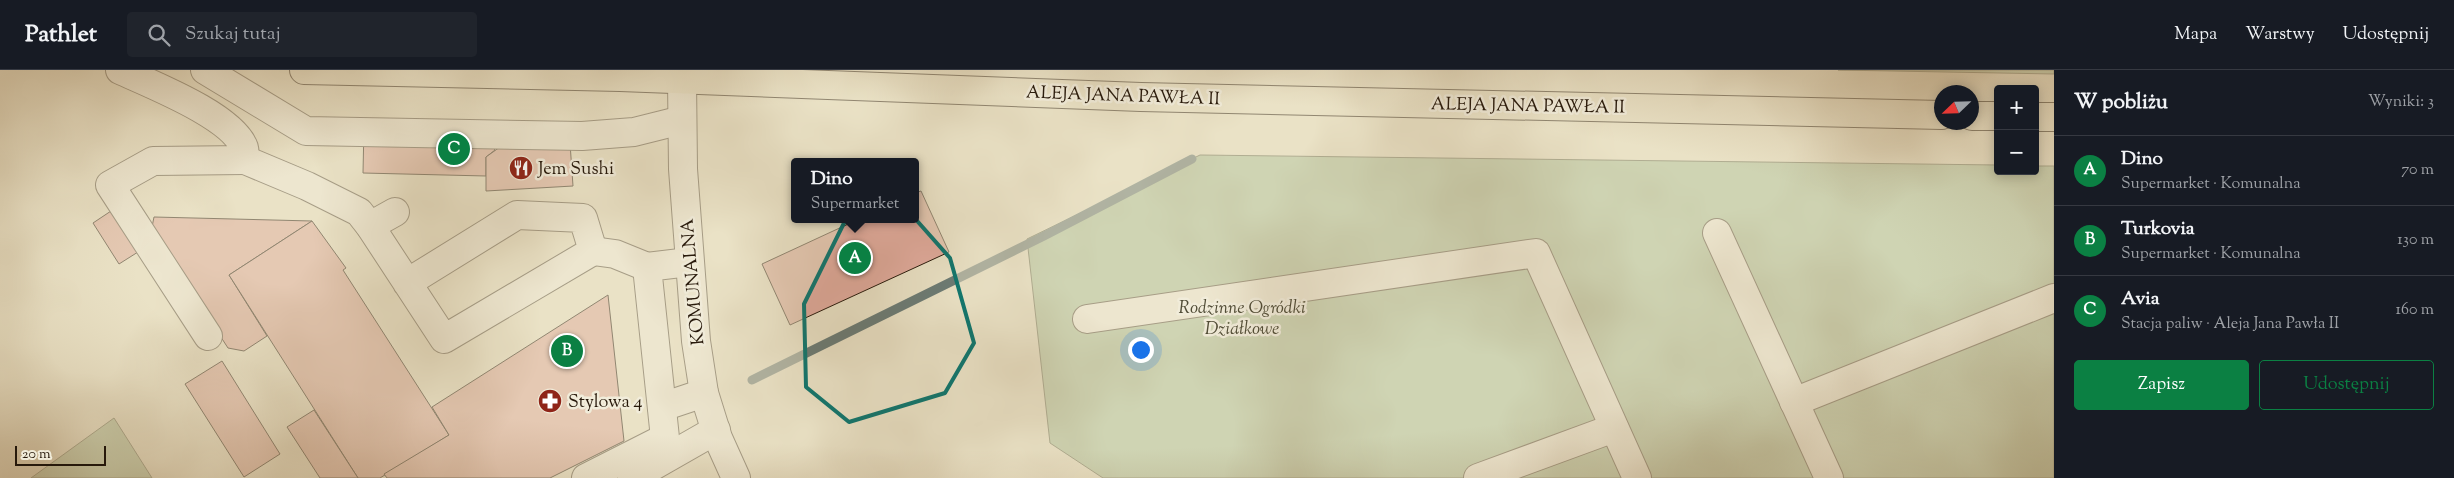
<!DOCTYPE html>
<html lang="pl">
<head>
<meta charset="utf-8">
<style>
	body { margin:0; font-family:"Sorts Mill Goudy",serif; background:#20242c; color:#f1f3f6 }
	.controls { position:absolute; right:15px; top:15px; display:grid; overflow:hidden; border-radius:5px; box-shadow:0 2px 12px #0003 }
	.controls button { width:45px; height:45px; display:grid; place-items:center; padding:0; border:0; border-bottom:1px solid #363941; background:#171b24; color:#f1f3f6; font:25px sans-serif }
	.compass { position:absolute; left:1934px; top:15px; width:45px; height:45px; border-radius:50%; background:#171b24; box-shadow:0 2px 12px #0003; rotate:247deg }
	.scale { position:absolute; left:15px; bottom:12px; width:91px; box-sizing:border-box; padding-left:5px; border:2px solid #27190b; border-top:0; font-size:14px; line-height:18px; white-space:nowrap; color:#27190b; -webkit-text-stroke:4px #f1ecda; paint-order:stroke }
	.you { position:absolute; left:1140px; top:279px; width:18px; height:18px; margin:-12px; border:4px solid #fff; border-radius:50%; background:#1a73e8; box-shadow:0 0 0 8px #1a73e833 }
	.badge { display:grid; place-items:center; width:32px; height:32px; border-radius:50%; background:#0b8043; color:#fff; font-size:16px; font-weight:700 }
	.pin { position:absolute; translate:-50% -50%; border:2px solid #fff; box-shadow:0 1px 5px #0006 }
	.popup { position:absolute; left:791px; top:88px; width:128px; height:65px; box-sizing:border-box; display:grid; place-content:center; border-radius:5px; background:#171b24; filter:drop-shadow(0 1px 4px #0005); font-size:16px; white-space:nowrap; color:#9ea1a6 }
	.popup b { font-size:19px; color:#f1f3f6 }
	.popup::after { content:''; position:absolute; left:50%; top:100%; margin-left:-10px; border:10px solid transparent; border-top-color:#171b24 }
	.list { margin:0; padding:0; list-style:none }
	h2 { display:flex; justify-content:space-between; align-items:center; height:65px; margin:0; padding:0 20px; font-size:21px }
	h2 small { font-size:16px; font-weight:400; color:#9ea1a6 }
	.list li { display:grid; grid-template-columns:32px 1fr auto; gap:15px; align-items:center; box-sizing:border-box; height:70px; padding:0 20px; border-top:1px solid #363941 }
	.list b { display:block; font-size:19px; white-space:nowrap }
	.list p { margin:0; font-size:16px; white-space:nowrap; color:#9ea1a6 }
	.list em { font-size:16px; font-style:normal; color:#9ea1a6 }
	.actions { display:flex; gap:10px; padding:15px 20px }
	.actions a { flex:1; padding:11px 0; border:1px solid #0b8043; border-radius:5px; text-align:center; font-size:18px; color:#0b8043 }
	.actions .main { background:#0b8043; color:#fff }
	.icon { flex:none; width:28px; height:28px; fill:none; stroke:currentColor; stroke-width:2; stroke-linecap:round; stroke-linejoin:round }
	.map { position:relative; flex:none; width:2054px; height:408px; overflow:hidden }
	header { display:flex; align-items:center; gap:30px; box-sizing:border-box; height:70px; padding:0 25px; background:#171b24; border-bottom:1px solid #363941 }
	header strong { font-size:24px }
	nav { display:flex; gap:28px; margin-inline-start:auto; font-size:18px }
	.search { width:350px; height:45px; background:#20242c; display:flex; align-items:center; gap:12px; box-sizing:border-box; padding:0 18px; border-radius:5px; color:#9ea1a6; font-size:19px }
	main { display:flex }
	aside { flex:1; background:#171b24 }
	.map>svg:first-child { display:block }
</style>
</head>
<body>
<header>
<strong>Pathlet</strong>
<div class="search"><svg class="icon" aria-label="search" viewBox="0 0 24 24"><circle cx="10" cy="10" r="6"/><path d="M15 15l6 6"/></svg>Szukaj tutaj</div>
<nav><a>Mapa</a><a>Warstwy</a><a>Udostępnij</a></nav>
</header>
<main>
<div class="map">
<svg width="2054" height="408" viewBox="0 0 2054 408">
	<rect width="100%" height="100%" fill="#eae2c6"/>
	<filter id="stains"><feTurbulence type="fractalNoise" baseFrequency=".004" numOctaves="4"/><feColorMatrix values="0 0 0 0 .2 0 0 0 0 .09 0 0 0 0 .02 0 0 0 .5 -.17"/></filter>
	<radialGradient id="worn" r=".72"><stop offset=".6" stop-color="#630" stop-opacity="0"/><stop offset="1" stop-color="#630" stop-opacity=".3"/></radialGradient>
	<g fill="#b0c49b" stroke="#6c6e53">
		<path d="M1838,0H2054V4Z"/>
		<path d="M1200,85L1998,95V101H2035V96H2054V408H1103L1050,373L1027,169Z"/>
		<path d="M114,348L152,408H31Z"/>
	</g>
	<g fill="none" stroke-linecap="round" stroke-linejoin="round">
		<path stroke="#6b7b75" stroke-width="9" d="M752,310L1044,166L1192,89"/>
	</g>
	<g fill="#e0aa9c" stroke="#27190b">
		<path d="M364,56L474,58L495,80L486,87V106L363,103Z"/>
		<path d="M570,73L573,116L486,121V87L500,77Z"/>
		<path d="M921,121L949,182L790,255L762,194L859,149H915V123Z"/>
		<path d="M111,141L138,182L119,194L93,153Z"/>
		<path d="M154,147L312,151L229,205L267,266L244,281L228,278L160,173L152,157Z"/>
		<path d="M312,151L346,198L343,200L449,365L380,408H358L229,205Z"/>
		<path d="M608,225L624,371L550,408H387L384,404L449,365L432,337Z"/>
		<path d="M222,291L280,384L244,407L185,314Z"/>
		<path d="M314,340L358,408H320L287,357Z"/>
	</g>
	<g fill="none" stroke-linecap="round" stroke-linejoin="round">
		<g stroke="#584b3a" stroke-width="30">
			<g id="minor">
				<path d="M120,0C150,14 233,46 244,78C245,81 244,86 245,90L153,91L110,115L208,266"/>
				<path d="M205,0L306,61L582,66L634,62L682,50"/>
				<path d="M682,10L683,99L696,271L704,323L718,368L736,408"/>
				<path d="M245,90L307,116L359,142L370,156L444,269L593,181L583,148L517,145L407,213"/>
				<path d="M370,156L395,142"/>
				<path d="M1717,163L1829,408"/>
				<path d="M593,181L615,184L647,197"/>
				<path d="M1087,249L1536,183L1637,408"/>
				<path d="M1794,332L2054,228"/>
				<path d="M662,337L704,323"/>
				<path d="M586,408L665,368L647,197L689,192"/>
				<path d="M632,408L716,360"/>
				<path d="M1478,408L1614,358"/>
			</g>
		</g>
		<g stroke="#27190b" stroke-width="30">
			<g id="major">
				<path d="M304,0L620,7L1141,27L1942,45"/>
				<path d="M1972,46H1998"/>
				<path d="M2035,47H2054"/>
			</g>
		</g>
		<use href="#minor" stroke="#f1ecda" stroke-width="28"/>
		<use href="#major" stroke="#eae2c6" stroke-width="28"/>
	</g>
	<path d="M0 0H2054V408H0ZM903,135L950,188L974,273L945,323L849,352L806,317L804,234L845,151Z" fill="#eae2c6" fill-opacity=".55" fill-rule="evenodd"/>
	<path fill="none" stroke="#0f766e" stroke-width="4" stroke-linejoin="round" d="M903,135L950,188L974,273L945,323L849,352L806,317L804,234L845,151Z"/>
	<defs>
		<g id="restaurant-disc" transform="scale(1.25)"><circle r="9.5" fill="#8f2418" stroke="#f1ecda"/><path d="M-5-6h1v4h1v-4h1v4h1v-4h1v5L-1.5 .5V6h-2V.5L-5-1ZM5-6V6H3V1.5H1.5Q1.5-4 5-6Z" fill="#fff"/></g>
		<g id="pharmacy-disc" transform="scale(1.25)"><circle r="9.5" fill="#8f2418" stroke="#f1ecda"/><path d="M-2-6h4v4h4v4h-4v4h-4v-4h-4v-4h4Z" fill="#fff"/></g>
	</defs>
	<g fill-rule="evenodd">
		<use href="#restaurant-disc" x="521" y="98"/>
		<use href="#pharmacy-disc" x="550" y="331"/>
	</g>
	<g text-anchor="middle" stroke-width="5" stroke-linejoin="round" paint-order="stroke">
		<g font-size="18" fill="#27190b" stroke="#f1ecda">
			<text transform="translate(1123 25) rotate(2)" y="6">ALEJA JANA PAWŁA II</text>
			<text transform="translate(1528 35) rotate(1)" y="6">ALEJA JANA PAWŁA II</text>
			<text transform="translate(692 212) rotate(-95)" y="6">KOMUNALNA</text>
		</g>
		<g font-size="18" fill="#27190b" stroke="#f1ecda" text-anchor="start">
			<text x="538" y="104">Jem Sushi</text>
			<text x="568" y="337">Stylowa 4</text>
		</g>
		<g font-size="18" font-style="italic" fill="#504c36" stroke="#f1ecda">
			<text x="1242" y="243">Rodzinne Ogródki<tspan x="1242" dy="21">Działkowe</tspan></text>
		</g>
	</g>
	<rect width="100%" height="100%" filter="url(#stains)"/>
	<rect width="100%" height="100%" fill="url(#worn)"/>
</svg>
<div class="controls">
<button>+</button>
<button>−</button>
</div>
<svg class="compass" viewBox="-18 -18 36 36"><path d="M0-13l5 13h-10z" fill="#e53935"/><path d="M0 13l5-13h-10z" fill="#9ea1a6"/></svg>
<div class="scale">20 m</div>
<div class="you"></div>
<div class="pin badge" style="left:855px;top:188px">A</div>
<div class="popup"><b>Dino</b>Supermarket</div>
<div class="pin badge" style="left:567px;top:281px">B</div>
<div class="pin badge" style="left:454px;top:79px">C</div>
</div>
<aside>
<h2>W pobliżu<small>Wyniki: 3</small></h2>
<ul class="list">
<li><span class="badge">A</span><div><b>Dino</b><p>Supermarket · Komunalna</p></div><em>70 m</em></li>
<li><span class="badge">B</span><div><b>Turkovia</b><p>Supermarket · Komunalna</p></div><em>130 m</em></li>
<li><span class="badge">C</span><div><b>Avia</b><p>Stacja paliw · Aleja Jana Pawła II</p></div><em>160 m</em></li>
</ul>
<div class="actions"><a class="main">Zapisz</a><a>Udostępnij</a></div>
</aside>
</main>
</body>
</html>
